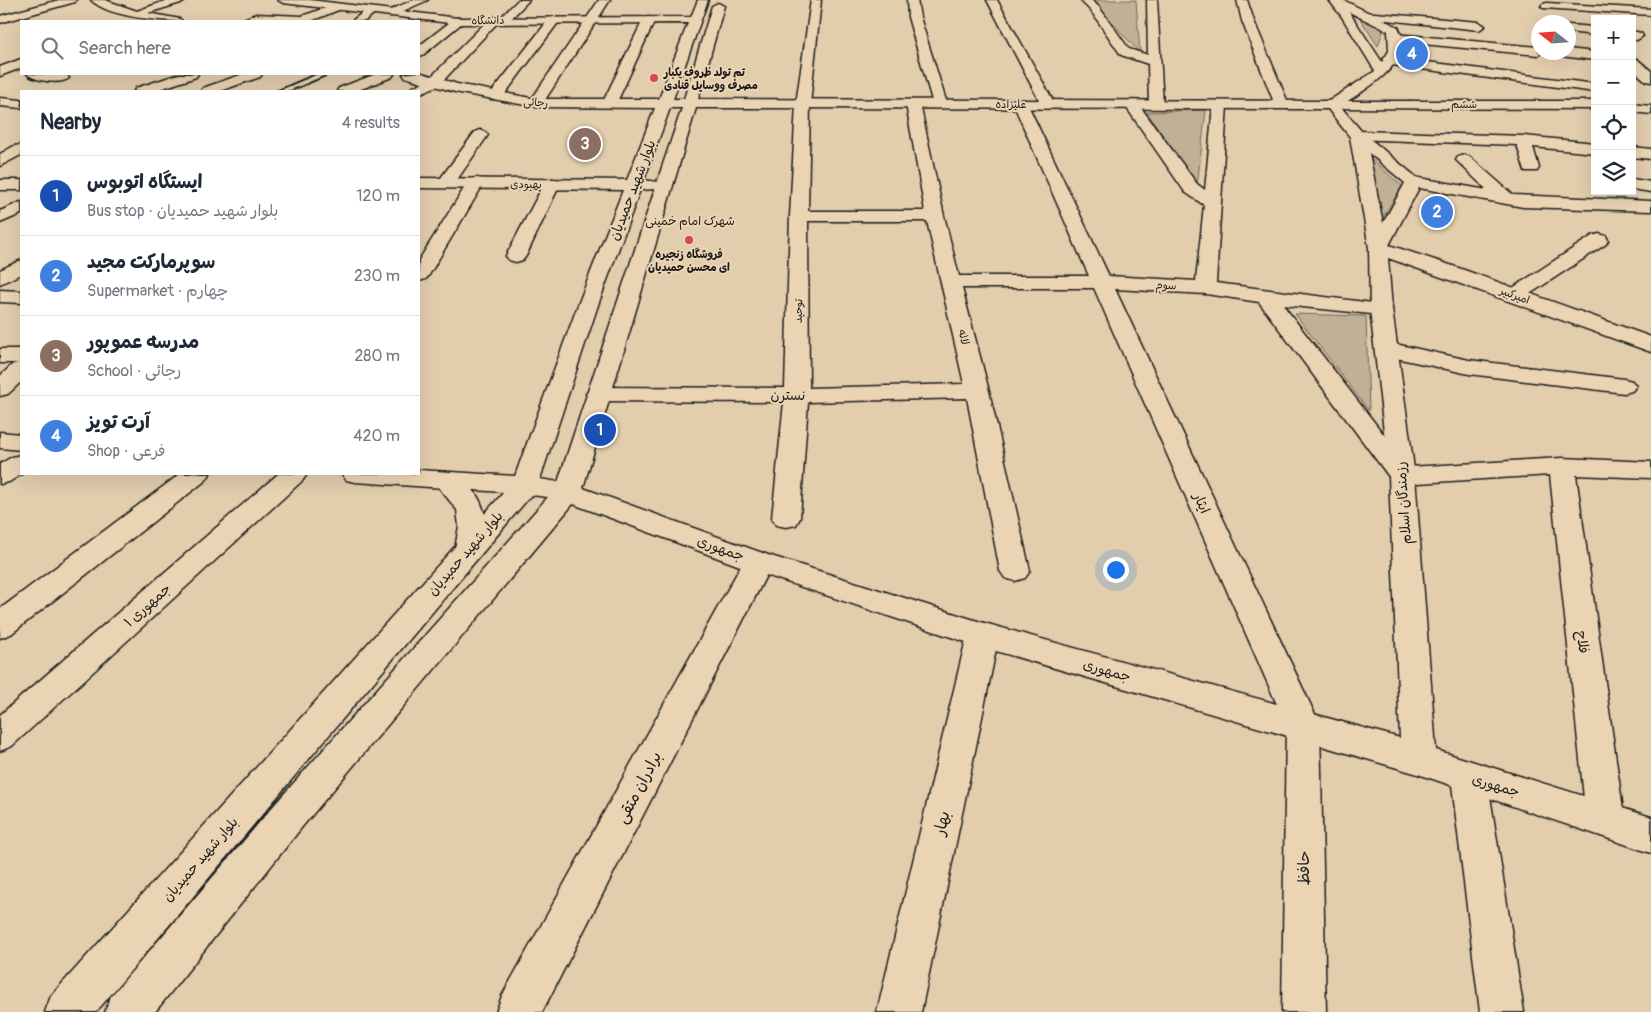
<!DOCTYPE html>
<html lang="en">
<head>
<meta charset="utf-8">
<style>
	body { margin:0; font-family:Pangolin,"Playpen Sans Arabic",sans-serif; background:#f2f2f3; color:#1f2937 }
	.controls { position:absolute; right:15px; top:15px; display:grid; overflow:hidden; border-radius:0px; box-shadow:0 5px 20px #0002 }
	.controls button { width:45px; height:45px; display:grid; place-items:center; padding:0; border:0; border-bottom:1px solid #e0e1e3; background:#fff; color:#1f2937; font:25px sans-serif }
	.compass { position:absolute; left:1531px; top:15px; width:45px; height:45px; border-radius:50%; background:#fff; box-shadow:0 5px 20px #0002; rotate:287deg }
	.you { position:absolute; left:1115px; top:569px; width:18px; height:18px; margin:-12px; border:4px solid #fff; border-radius:50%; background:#1a73e8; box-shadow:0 0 0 8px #1a73e833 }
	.badge { display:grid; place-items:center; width:32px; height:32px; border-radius:50%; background:#7c3aed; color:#fff; font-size:16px; font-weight:700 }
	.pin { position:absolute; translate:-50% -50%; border:2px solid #fff; box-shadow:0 1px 5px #0006 }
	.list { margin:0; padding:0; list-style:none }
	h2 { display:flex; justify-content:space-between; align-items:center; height:65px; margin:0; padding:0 20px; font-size:21px }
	h2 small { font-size:16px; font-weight:400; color:#747a83 }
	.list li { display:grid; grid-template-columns:32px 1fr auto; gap:15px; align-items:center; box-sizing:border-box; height:80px; padding:0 20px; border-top:1px solid #e0e1e3 }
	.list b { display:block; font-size:19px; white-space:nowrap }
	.list p { margin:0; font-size:16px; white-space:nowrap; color:#747a83 }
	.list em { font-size:16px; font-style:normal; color:#747a83 }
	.icon { flex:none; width:28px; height:28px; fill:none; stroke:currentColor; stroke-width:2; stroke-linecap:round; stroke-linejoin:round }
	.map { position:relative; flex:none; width:1651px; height:1012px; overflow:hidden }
	.search { position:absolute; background:#fff; box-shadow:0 5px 20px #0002; left:20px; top:20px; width:400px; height:55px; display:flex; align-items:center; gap:12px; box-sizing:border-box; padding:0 18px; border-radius:0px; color:#747a83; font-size:19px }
	.panel { position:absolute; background:#fff; box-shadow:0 5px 20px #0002; left:20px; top:90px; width:400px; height:385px; border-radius:0px }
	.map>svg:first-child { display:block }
</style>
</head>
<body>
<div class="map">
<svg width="1651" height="1012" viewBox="0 0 1651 1012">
	<rect width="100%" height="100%" fill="#e2cdad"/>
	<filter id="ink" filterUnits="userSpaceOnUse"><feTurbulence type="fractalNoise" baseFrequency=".02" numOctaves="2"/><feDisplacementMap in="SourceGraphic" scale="10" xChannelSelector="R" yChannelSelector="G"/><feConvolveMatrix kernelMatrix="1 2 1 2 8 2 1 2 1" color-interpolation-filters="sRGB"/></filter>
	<g filter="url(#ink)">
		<g fill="#c1b095" stroke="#6e6658">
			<path d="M1091,0H1136L1140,53Z"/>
			<path d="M1359,17L1384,28L1378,46Z"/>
			<path d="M1206,110L1197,186L1147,112Z"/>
			<path d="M1364,153L1402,186L1380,222Z"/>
			<path d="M1295,314L1366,316L1369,411Z"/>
		</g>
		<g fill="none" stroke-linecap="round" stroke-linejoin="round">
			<g stroke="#1c1c1c" stroke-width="4">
				<path id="lane" d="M318,74H328L288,91H278Z"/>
			</g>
			<g stroke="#1c1c1c" stroke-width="3">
				<g id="street">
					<path d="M59,0H76L75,2L0,23V16Z"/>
					<path d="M91,0H105L137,11L168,0H185L184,2L148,13L180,19L182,21C158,21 108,17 91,0Z"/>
					<path d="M413,0H428L394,15L390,16L384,13Z"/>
					<path d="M518,0H529L508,22L504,23L499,21L439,85L419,94V91H409L411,88L429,79L490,18L494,17L499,19Z"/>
					<path d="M599,0H610L541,106H531L529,103Z"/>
					<path d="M811,0H821L810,104L808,211H925L906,104L908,101H918L920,104L944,216L959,276H1089L1013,103L1015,100H1025L1027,103L1109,276L1196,281L1204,205L1185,192L1124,104L1126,101H1136L1197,184L1205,190L1213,105L1215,102H1225L1227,105L1216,283L1388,305L1392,309L1388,313L1381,315L1283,305L1409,467L1562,458L1651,462V478L1576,475L1624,817L1618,829L1605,834L1592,829L1586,817L1550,475L1402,484L1393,482L1259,302L1206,294L1115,289L1320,725L1326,1012H1282L1286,725L1094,288H962L989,391L1030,571L1025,578L1015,581L1005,578L1000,571L967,398L808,402L800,518L796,525L786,527L776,525L772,518L784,402L598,401L590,399L586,394L590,389L598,387L785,388L790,216L796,104ZM808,221H927L964,384L809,388Z"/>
					<path d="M907,0H917L920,17L947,104L945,107H935L933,104L908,17Z"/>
					<path d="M987,0H997L1055,104L1053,107H1043L1041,104Z"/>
					<path d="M1080,0H1091L1099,7L1129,49L1148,55L1147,0H1157L1163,104L1161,107H1151L1149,104L1148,64L1121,55L1091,11Z"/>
					<path d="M1237,0H1247L1254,21L1289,105L1287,108H1277L1275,105L1242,21Z"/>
					<path d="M1547,3L1651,9V15L1543,8L1541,6L1543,4Z"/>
					<path d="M337,4L341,5L343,7L341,9L311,21H239L255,14L302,16Z"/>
					<path d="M371,8L377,11L365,21H352L367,9Z"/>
					<path d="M1363,12L1479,22L1485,26L1479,30L1359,17L1357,15Z"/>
					<path d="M554,17L560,20L501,99H491L489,96L491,93L550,18Z"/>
					<path d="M649,17L655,20L616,104L614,107H604L602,104L643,20Z"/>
					<path d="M458,18L462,19L464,21L462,23L423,55L419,56V46L454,19Z"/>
					<path d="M1568,25L1595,27V35L1568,32Z"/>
					<path d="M1632,31L1641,33L1643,36L1637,40L1632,39Z"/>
					<path d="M1395,34L1538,47V52H1543L1538,55L1391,41L1389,38L1391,35Z"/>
					<path d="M1568,49L1595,52V60L1560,56L1554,52H1568Z"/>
					<path d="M1389,57L1595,84V92L1384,64L1383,61L1384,58Z"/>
					<path d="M1632,58L1637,59L1651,71V82L1646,81L1632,69Z"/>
					<path d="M21,59V68L0,76V67Z"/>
					<path d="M27,74L67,75L69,78C62,85 34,81 27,74Z"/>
					<path d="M179,74H198L196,77L154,91H134L136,88Z"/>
					<path d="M243,74H262L260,77L220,91H201L203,88Z"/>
					<path d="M376,74H394L392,77L356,91H337L339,88Z"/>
					<path d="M0,98L21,100V108L0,106Z"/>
					<path d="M1332,101H1595V109L1327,108L1325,105L1327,102Z"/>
					<path d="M1632,104L1651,106V114L1632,112Z"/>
					<path d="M480,130L485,132L488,135L452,187H440L438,183L440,179L475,132Z"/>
					<path d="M1358,131L1524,136L1595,143V153L1533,147L1539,168L1537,171H1525L1517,145L1353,139L1350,136L1353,133Z"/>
					<path d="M21,145V155L0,166V154L14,146Z"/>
					<path d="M1632,147L1651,149V159L1632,157Z"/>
					<path d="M1464,155L1470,157L1513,195L1651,201V211L1523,207L1414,187L1408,186L1406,182L1408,178L1414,177L1487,190L1456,160L1458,157Z"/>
					<path d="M476,178L482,179L484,183L429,275L426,279L419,281V260L470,179Z"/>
					<path d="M552,179L558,180L560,184L526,256L523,260L516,262L509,260L506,256L544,184L546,180Z"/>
					<path d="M1632,179L1651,182V192L1632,189Z"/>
					<path d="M21,202V214L0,223V211Z"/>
					<path d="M1599,234L1606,236L1608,240L1606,244L1522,299L1515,301L1508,299L1505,295L1508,291L1592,236Z"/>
					<path d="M21,260V274L0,284V270Z"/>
					<path d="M0,290L21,291V303L0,302Z"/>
					<path d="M1386,342L1469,360L1624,379L1632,381L1636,386L1632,391L1624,393L1469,374L1378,354L1375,349L1378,344Z"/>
					<path d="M0,349H21V382L8,394L0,396V376L13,364L18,363H0Z"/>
					<path d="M21,455L22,474L9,482L0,484V464L12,457Z"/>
					<path d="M446,472C480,480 497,526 479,556L469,559L459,556L455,549L459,526L457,510L433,480L437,474Z"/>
					<path d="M180,474H210L206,480L11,634L0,638V609Z"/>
					<path d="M278,474H307L303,480L12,746L0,751V715Z"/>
					<path d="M758,552L768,555L773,562L542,1012H496L502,996L743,562L748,555Z"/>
					<path d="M983,623L994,626L999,635L921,1012H877L967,635L972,626Z"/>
					<path d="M1469,761L1482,766L1487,777L1524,1012H1480L1451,777L1456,766Z"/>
				</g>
			</g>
			<g stroke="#1c1c1c" stroke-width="3">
				<g id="secondary">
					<path d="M278,0H310L458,18L691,17L698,0H708L673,99H684L712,6L718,3L724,6L698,99L1329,101L1375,71L1342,17L1329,0H1343L1398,27C1417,63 1364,90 1340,106L1363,133L1422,182L1389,245L1453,266L1651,337V352L1388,258L1392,309L1415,476L1436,750L1651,817V853L1418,774L972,644L748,569L573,504L302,827L155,1012H105L111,996L276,803L548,497L531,495L96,1012H45L51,996L504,492L355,482L346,480L342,474H419V470L515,476L578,305L623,190L419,188V178L627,180L655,108L536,107L455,92L405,77L403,74L419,72L457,84L536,99H659L688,23L458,24L283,3ZM1349,12L1388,31L1389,51L1382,62ZM670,108H682L657,182L644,180ZM696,108L1328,109L1350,137L1369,248L1370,309L1389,476L1400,738L984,623L768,555L583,488ZM1369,153L1405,183L1383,223ZM655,189L558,482L540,479L598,305L640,190Z"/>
					<rect x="0" y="180" width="21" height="10"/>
					<path d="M0,432L21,434V450L0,448Z"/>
				</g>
			</g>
			<use href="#lane" fill="#ead4b3" fill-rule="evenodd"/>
			<use href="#street" fill="#ead4b3" fill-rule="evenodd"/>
			<use href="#secondary" fill="#ead4b3" fill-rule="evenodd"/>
		</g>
	</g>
	<g fill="#d1495b" stroke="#ead4b3" stroke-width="2">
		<circle cx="654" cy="78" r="5"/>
		<circle cx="689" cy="240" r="5"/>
	</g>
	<g text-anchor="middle" stroke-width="4" stroke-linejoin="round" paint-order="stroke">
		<g font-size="11" fill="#1c1c1c" stroke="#ead4b3">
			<text transform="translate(488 20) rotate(-1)" y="4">دانشگاه</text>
			<text transform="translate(536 102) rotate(5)" y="4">رجائی</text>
			<text x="1011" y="108">علیزاده</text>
			<text x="1464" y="108">ششم</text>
			<text transform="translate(526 184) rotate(1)" y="4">بهبودی</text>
			<text transform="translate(1166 285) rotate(3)" y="4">سوم</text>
			<text transform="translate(1515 295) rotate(20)" y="4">امیرکبیر</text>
			<text transform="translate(798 311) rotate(-89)" y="4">توحید</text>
			<text transform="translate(964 337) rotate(76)" y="4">لاله</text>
		</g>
		<g font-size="11" font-weight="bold" fill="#1c1c1c" stroke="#ead4b3" text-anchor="start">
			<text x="664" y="76">تم تولد ظروف یکبار<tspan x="664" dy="13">مصرف ووسایل قنادی</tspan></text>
			<text x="689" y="258" text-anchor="middle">فروشگاه زنجیره<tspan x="689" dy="13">ای محسن حمیدیان</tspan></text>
		</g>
		<g font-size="12" fill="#1c1c1c" stroke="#ead4b3">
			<text x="690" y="225">شهرک امام خمینی</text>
		</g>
		<g font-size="14" fill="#1c1c1c" stroke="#ead4b3">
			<text transform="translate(632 190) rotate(-69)" y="5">بلوار شهید حمیدیان</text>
			<text x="788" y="400">نسترن</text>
			<text transform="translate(1202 503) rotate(66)" y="5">ایثار</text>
			<text transform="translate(1403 503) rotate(-94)" y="5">رزمندگان اسلام</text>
			<text transform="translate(721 548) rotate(20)" y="5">جمهوری</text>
			<text transform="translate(465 553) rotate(-49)" y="5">بلوار شهید حمیدیان</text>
			<text transform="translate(147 605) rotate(-42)" y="5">جمهوری ۱</text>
			<text transform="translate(1583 642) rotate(83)" y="5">فلاح</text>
			<text transform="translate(1107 670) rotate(16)" y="5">جمهوری</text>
			<text transform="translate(1496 785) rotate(17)" y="5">جمهوری</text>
			<text transform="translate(200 859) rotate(-49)" y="5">بلوار شهید حمیدیان</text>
		</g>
		<g font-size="16" fill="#1c1c1c" stroke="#ead4b3">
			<text transform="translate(638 787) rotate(-62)" y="6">برادران متقی</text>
			<text transform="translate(941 823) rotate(-77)" y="6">بهار</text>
			<text transform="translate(1303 868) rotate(-90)" y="6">حافظ</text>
		</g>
	</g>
</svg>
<div class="controls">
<button>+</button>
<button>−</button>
<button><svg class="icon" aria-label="locate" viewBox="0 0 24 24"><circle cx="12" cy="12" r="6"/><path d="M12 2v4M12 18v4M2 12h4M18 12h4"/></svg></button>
<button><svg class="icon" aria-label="layers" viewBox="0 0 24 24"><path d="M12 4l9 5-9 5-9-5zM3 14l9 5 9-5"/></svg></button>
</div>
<svg class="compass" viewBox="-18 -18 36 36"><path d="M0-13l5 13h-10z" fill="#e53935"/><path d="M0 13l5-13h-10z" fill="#747a83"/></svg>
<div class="you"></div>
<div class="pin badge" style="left:600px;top:430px;background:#1a4fb4">1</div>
<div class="pin badge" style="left:1437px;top:212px;background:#3f7fe0">2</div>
<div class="pin badge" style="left:585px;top:144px;background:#8d6e63">3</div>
<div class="pin badge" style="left:1412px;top:54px;background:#3f7fe0">4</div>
<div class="search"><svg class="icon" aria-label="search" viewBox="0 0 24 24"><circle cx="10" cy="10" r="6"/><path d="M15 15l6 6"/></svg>Search here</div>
<section class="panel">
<h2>Nearby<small>4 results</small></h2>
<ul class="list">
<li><span class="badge" style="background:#1a4fb4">1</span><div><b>ایستگاه اتوبوس</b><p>Bus stop · بلوار شهید حمیدیان</p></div><em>120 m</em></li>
<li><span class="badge" style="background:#3f7fe0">2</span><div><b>سوپرمارکت مجید</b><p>Supermarket · چهارم</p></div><em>230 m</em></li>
<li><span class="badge" style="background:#8d6e63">3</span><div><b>مدرسه عموپور</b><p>School · رجائی</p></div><em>280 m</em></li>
<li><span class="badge" style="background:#3f7fe0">4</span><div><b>آرت تویز</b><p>Shop · فرعی</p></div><em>420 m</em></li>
</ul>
</section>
</div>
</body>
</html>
